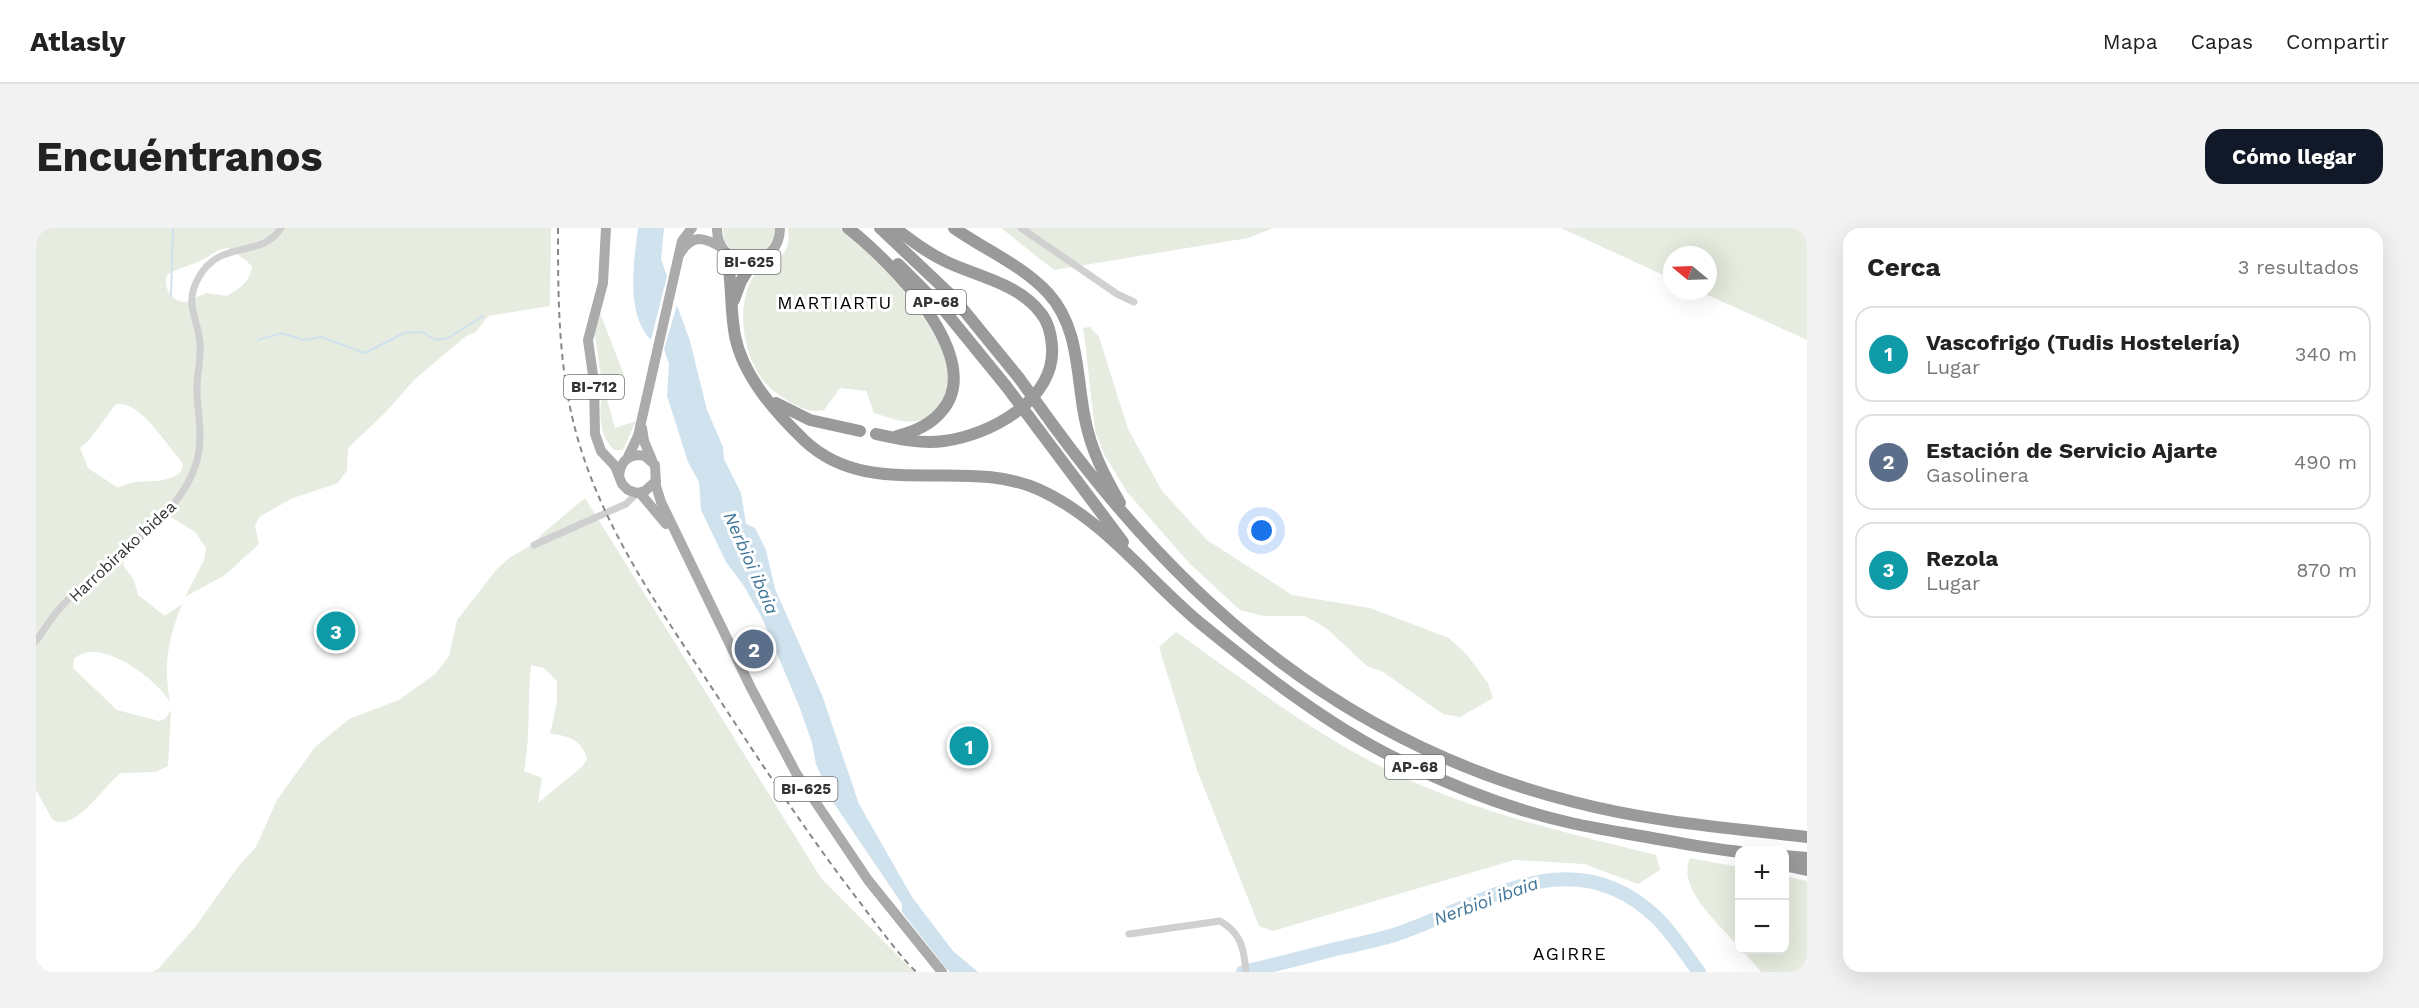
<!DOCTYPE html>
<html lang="es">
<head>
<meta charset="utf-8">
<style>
	body { margin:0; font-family:"Work Sans",sans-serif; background:#f2f2f2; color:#222 }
	.controls { position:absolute; right:18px; bottom:18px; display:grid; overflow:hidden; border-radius:12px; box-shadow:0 6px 24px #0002 }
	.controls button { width:54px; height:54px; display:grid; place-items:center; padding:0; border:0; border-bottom:2px solid #e0e0e0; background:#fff; color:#222; font:30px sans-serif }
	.compass { position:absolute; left:1627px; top:18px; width:54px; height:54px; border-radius:50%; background:#fff; box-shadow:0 6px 24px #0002; rotate:289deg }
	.you { position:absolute; left:1226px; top:303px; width:21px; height:21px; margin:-15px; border:4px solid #fff; border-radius:50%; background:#1a73e8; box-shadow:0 0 0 9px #1a73e833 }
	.badge { display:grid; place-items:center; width:39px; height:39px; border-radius:50%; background:#111827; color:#fff; font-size:20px; font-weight:700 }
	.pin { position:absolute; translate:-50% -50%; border:3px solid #fff; box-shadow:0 2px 6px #0006 }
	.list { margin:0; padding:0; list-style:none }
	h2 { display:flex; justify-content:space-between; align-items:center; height:78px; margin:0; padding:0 24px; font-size:26px }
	h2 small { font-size:20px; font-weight:400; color:#767676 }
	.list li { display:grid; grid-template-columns:39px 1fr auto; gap:18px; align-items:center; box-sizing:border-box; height:96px; margin:0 12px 12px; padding:0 12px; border:2px solid #e0e0e0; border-radius:18px }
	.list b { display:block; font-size:22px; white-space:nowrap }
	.list p { margin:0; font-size:20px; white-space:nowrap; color:#767676 }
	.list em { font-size:20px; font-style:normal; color:#767676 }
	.map { position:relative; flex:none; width:1771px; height:744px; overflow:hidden; border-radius:18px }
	header { display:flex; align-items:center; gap:36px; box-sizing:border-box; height:84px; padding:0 30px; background:#fff; border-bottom:2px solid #e0e0e0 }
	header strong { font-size:28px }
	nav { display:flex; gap:33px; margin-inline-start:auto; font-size:21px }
	.intro { display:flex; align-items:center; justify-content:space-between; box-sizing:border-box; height:144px; padding:0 36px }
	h1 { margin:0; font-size:42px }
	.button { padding:15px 27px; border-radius:18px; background:#111827; color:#fff; font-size:21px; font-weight:700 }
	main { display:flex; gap:36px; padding:0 36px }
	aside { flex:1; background:#fff; border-radius:18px; box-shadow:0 6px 24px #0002 }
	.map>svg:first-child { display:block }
</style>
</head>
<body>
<header>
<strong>Atlasly</strong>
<nav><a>Mapa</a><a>Capas</a><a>Compartir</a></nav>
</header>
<div class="intro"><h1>Encuéntranos</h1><a class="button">Cómo llegar</a></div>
<main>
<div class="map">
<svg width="1771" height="744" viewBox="0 0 1771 744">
	<rect width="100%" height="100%" fill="#fff"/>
	<g fill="#e6ecdf" fill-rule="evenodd">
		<path d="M0,0H515L514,78L452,88L440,104L430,108L378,152L349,185L312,220L311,242L302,255L257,270L223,289L219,298L223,316L189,347L149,369L168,332L170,320L159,304L135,289C121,290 89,323 87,337L98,352L102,367L129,388L146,376C132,413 127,434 134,474C120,451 64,407 38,431L37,440L81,482L123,493L129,491L135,482L132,538L120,544L85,545C68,557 38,607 16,591L0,562ZM192,20L211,33L216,39C213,55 204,60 191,68L170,65L150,74C136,74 127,61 131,47C144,39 154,38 166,32C176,27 181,21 192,20ZM80,176C104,173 127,213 142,229L147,236L145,244C124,260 105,247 82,260L52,240L44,220L54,211Z"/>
		<path d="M687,0H739C736,39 686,37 687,0Z"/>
		<path d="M752,0H804C839,24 903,99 913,139C917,155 911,165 903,177C886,204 862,192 838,185L830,163L804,160L788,182C770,186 756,176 742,166C708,144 696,80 719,46C722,42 725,42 730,40C747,32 755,19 752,0Z"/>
		<path d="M965,0H1237L1212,10L1018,42Z"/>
		<path d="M1525,0H1771V112L1663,63H1672V27H1636V51Z"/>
		<path d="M564,85L588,147L566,155L558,102Z"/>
		<path d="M1054,99L1063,109L1092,201L1126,263L1171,312L1256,367L1334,380L1413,410L1431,427L1452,455L1457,470L1424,489L1407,486L1347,444L1331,438L1290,400L1269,388H1228L1204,382L1153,335L1091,264L1068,226L1059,203L1049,114L1047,100Z"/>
		<path d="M568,161L579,200L600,193L587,222H578C561,204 564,185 566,162Z"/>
		<path d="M549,270L785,650L878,744H116L122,741L160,698L201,640L220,619L241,572L279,519L313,491L363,472L399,446L413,428L421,392L461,341L473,330L497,316L506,306ZM495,437L508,440L521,453V474L514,506C532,507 546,512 551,531L546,539L502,575L506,550L488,543C495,507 491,472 495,437Z"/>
		<path d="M1140,404C1211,454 1280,508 1358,545C1442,585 1531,605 1620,627L1624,642L1602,656L1548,636L1478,632L1237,703L1223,698L1161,542L1123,419Z"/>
		<path d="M1654,630L1703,639V719C1685,697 1640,661 1654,630Z"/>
		<path d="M1749,648L1771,653V744H1725L1706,722H1748Z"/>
	</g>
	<g fill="#cfe2ee">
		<path d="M602,0H628L625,31L631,48L615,112C589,85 598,34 602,0Z"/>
		<path d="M641,77L654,113L671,182L687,219L688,231L705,265L710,296L719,300L730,322L739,361L786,467L823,576L876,669L917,723L942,744H914L909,739L866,684V676L795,571L780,536L776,515L763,478L726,390L708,358L690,334L665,282L663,254L652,234L631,168L633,136L628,121Z"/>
	</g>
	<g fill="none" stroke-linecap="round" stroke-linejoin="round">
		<g stroke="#cfe2ee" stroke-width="2">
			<path d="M135,68L137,0"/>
			<path d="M222,112L246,105L268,112L285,109L329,125L368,105L386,104L400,112L412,110L447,88"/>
		</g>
		<path stroke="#cfe2ee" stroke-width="14" d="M1207,744C1239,737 1272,728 1304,720C1323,716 1343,712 1361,706C1450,675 1537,609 1621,690C1637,706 1650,727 1663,744"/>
		<g stroke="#d0d0d0" stroke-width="7">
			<path d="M985,0L1081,66L1098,74"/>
			<path d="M498,317L590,276L601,265"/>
			<path d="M0,413C8,402 15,390 24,380C64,335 142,295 160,236C169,205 160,185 161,156C162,142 165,128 164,115C162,89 147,76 163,49C185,10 224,32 245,0"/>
			<path d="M1093,706L1184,693C1205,705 1208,720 1210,744"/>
		</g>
		<g stroke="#ababab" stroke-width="10">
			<path d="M570,0L567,55L552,112L558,154L559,206L565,223L579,238L586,256L592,262L601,265L609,263L620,253"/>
			<path d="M681,0C680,44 744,44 744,0"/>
			<path d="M645,24C657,5 670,10 686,20"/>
			<path d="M606,200L608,213L616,232"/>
			<path d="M592,229L602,208L646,13L656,0"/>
			<path d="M583,247C585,232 594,225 609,228L619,237L620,258L625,274L715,460L760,545L832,652L906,744"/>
			<path d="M604,265L630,296"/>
		</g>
		<g stroke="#9a9a9a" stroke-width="12">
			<path d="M812,0C853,32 953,131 905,184C893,198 878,204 861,208"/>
			<path d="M844,0L917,69L983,150"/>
			<path d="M918,0C949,22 986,37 1012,65C1044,100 1040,148 1049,191C1055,222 1068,247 1084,275"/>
			<path d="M691,26C696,53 694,81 699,108C707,148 739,184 768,212C834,275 928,227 1004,262C1071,293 1113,354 1169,399C1228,447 1295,499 1363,532C1416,558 1476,582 1535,595C1562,601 1589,605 1616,610C1645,615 1674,621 1704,624"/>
			<path d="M862,36L908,82L970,158"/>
			<path d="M698,72L705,53L717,34"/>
			<path d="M740,175L774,192L824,203"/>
			<path d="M1017,197C1152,381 1312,517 1538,574C1614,594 1694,600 1771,609"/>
			<path d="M1003,202L1087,314"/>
			<path d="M840,206C863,211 885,216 908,213C954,207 1020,172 1016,118C1015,106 1012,93 1004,84C982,56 944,49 913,35C893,26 876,13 859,0"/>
			<path d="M1748,628L1771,630"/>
			<path d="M1748,637L1771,642"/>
		</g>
		<path stroke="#888" stroke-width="2" stroke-dasharray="6 4.5" stroke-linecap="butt" d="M522,0C522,73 522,145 543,215C573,314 634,395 689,480C733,547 777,614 826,677C843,700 860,723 880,744"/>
		<g stroke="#9a9a9a" stroke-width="12">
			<path d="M983,150L1017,197"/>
			<path d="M970,158L1003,202"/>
		</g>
	</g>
	<g text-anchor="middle" stroke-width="6" stroke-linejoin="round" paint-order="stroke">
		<g fill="#fff" stroke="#707070" stroke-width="1.5">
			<rect x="681.5" y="22" width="63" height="24" rx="4.5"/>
			<rect x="870" y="62" width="60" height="24" rx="4.5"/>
			<rect x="528" y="147" width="60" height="24" rx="4.5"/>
			<rect x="1349" y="527" width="60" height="24" rx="4.5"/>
			<rect x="738.5" y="549" width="63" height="24" rx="4.5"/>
		</g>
		<g font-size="15" font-weight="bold" fill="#333">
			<text x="713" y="39">BI-625</text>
			<text x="900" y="79">AP-68</text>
			<text x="558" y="164">BI-712</text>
			<text x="1379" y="544">AP-68</text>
			<text x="770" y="566">BI-625</text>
		</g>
		<g font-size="16" fill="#333" stroke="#fff">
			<text transform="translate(86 323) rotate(-43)" y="6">Harrobirako bidea</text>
		</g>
		<g font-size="18" letter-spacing="1.5" fill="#000" stroke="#fff">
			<text x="799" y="81">MARTIARTU</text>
			<text x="1534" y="732">AGIRRE</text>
		</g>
		<g font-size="18" font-style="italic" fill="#3f7597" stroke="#fff">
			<text transform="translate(715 335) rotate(66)" y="6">Nerbioi ibaia</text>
			<text transform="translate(1450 673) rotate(-20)" y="6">Nerbioi ibaia</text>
		</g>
	</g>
</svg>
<div class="controls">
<button>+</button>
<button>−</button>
</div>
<svg class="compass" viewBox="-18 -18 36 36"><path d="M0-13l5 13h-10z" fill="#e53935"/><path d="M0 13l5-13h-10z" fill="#767676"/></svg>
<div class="you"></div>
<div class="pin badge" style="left:933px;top:518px;background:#0f9aa8">1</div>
<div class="pin badge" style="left:718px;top:421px;background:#5c6f8a">2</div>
<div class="pin badge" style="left:300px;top:403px;background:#0f9aa8">3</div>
</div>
<aside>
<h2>Cerca<small>3 resultados</small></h2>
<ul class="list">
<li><span class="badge" style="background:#0f9aa8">1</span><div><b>Vascofrigo (Tudis Hostelería)</b><p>Lugar</p></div><em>340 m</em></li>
<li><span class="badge" style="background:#5c6f8a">2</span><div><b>Estación de Servicio Ajarte</b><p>Gasolinera</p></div><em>490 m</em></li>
<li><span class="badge" style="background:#0f9aa8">3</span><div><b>Rezola</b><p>Lugar</p></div><em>870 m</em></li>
</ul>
</aside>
</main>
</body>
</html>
